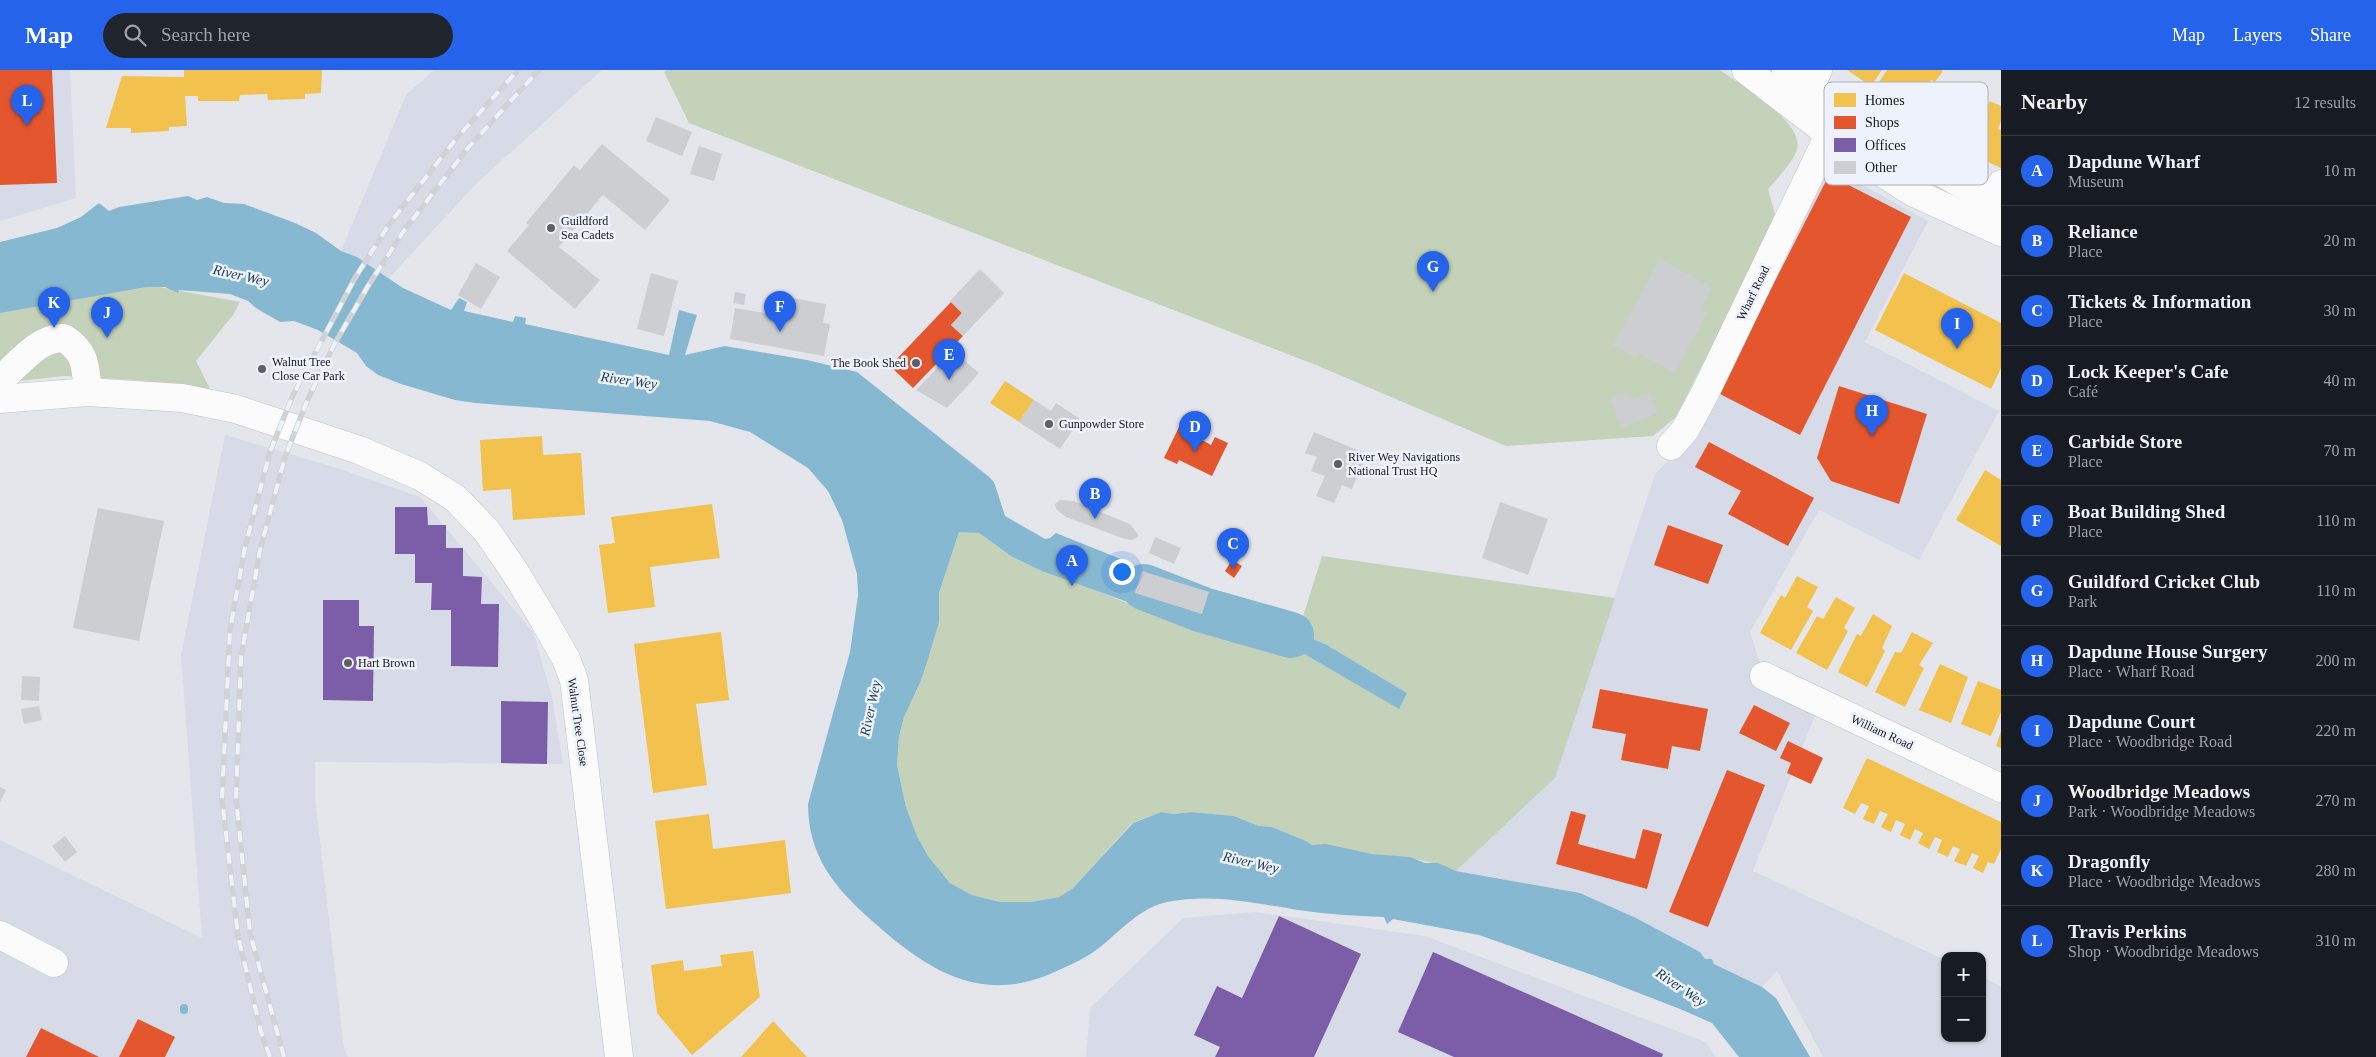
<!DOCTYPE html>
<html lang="en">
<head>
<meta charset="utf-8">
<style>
	body { margin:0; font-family:Georgia,serif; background:#20242c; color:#f1f3f6 }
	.controls { position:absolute; right:15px; bottom:15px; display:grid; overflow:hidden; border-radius:10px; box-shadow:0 1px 4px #0004 }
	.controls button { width:45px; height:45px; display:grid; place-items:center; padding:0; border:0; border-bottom:1px solid #363941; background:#171b24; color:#f1f3f6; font:25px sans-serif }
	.you { position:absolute; left:1121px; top:501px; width:18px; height:18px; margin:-12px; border:4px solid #fff; border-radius:50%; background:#1a73e8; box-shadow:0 0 0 8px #1a73e833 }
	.badge { display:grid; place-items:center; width:32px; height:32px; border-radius:50%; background:#2563eb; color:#fff; font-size:16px; font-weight:700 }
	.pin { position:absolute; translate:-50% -41px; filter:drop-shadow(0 1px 2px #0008) }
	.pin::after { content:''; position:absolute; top:26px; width:18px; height:15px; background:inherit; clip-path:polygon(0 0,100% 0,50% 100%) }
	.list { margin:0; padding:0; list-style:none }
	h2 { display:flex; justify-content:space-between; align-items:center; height:65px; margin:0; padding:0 20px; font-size:21px }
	h2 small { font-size:16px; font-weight:400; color:#9ea1a6 }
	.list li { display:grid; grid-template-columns:32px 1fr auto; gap:15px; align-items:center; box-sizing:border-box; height:70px; padding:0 20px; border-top:1px solid #363941 }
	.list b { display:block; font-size:19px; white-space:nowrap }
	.list p { margin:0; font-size:16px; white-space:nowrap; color:#9ea1a6 }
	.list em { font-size:16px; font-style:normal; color:#9ea1a6 }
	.icon { flex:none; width:28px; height:28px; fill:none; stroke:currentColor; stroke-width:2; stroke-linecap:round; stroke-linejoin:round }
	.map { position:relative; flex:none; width:2001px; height:987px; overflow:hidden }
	header { display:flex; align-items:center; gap:30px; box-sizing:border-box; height:70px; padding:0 25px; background:#2563eb; color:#fff }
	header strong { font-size:24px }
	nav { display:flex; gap:28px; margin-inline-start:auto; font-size:18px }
	.search { width:350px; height:45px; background:#20242c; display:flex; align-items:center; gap:12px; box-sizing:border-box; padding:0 18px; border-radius:28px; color:#9ea1a6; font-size:19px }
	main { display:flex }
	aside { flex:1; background:#171b24 }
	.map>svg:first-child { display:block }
</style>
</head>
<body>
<header>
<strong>Map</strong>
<div class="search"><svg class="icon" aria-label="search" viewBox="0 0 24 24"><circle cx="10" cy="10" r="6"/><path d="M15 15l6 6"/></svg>Search here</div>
<nav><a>Map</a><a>Layers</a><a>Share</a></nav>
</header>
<main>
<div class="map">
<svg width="2001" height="987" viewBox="0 0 2001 987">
	<rect width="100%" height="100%" fill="#e4e6ec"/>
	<g fill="#d7dbe7">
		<path d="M0,0H70L76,128L0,151Z"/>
		<path d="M434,0H602L478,112L389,208L357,187L341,181L406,25Z"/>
		<path d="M1826,95L1928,151L1865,272L1999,341L1919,490L1819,440L1750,562L1764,606L1820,633L1753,801L1945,890V968H1982V907L2001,916V987H1823L1777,901L1762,917L1714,894L1712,889H1705L1700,882L1636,848L1580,823L1456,801L1555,708L1655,404L1686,372Z"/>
		<path d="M225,365L337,398L420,427L533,562L552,627L563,694L315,692V728L344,979L348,987H0V770L202,868L181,585Z"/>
		<path d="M1255,842L1425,866L1706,972L1716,987H1086L1090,938L1183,848Z"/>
	</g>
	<g fill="#c4d2b9">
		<path d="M667,0H1720C1740,15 1804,51 1797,79C1794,91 1776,110 1768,119L1776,148L1676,347L1653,366L1506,376L1316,295L689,53L664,2Z"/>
		<path d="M149,215L240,232L233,245L196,291L211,321L135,310L64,306L0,313V238Z"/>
		<path d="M971,461L979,463L1011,486L1127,533L1133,534L1140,514L1233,541L1226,559L1299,581L1399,638L1407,623L1327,575L1298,562L1322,486L1615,528L1555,708L1456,801C1430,789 1402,788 1373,784C1352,781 1333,774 1312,775L1306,771L1272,757L1259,756L1234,746L1191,742L1174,744L1161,742L1132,753L1072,819L1059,827L1031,832H1000L972,825L950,813L928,786L917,766L906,737L897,695L899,667L904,647L920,613L939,544V523L959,462Z"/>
	</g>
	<g fill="#87b8d1">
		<path d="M188,126L197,130L207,127L224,133L244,134L295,153L316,163L341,181L357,187L403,218L451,240L459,228L467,232L464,241L513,252L515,246L526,248L525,254L669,285L679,240L697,245L685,285L725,276L807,290L857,302L988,406L994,412L1005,446L1045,469L1050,468L1056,463L1128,492L1130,495L1129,504L1140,514L1133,534L1042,501L1011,486L979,463L959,462L939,523V552L927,592L920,613L904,647L899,667L897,695L906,737L917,766L928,786L950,813L972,825L1000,832H1031L1059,827L1072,819L1133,753L1161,742L1174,744L1191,742L1234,746L1259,756L1272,757L1306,771L1312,775L1326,774L1372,784L1410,787L1425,793H1438L1456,801L1580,823L1636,848L1700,882L1705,889H1712L1714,894L1762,917L1776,928L1810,987H1739L1712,953L1680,939L1595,906L1479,865L1393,849L1387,854L1384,847C1355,846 1326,844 1298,840C1253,833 1213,823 1167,832C1141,837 1119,862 1099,878C1087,887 1073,894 1059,900C982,937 928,901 870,849C834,817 808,785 808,734L850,582L858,525L857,504L842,450L828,421L808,398L750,362L710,351L475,333L455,330L401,314L378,305L366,296L357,283L318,260L294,251L280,252L256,238L248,231L230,224L179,220L178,223L165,217H146L0,243V172L57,158L81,147L99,133L109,141L119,137Z"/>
		<path d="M1233,541L1298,562L1327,575L1407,623L1399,639L1299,581L1226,559Z"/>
	</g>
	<g fill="#f2c14e">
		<path d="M184,0H322L321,23L305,24V29L268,30L267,24L240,25L239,31H198V26H185L187,56L169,57V61L131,63V58H106L122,6L184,7Z"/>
		<path d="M1847,0H1882L1871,16Z"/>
		<path d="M1887,0H1941L1943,1L1935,12L1931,10L1927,16L1934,20L1919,42L1912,37L1909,42L1875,18Z"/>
		<path d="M1990,31L2001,36V51L1998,59L2001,60V98L1967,82Z"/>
		<path d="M1904,203L2001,253V298L1991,319L1875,260Z"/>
		<path d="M1005,311L1034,330L1019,352L990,333Z"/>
		<path d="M542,366L543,385L581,383L585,445L513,450L511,419L483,421L480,370Z"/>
		<path d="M1985,400L2001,410V476L1956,450Z"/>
		<path d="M712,434L720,488L650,497L655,537L608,543L599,475L615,473L611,447Z"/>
		<path d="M1797,506L1818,517L1807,537L1813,541L1791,580L1760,563L1781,525L1785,528Z"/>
		<path d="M1836,527L1855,538L1844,558L1848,561L1827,600L1796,583L1817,546L1823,549Z"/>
		<path d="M1873,544L1892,556L1882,578L1885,581L1867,617L1838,602L1857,564L1861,566Z"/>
		<path d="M721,562L729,630L696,634L707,715L653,723L634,574Z"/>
		<path d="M1912,562L1933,573L1919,595L1924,598L1905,637L1875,622L1895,582L1901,583Z"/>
		<path d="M1940,594L1968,607L1951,653L1919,640Z"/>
		<path d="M1978,611L2001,620V642L1991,666L1961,654Z"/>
		<path d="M2001,661V678L1996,676Z"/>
		<path d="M1867,688L2001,752V779L1994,794L1988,792L1983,803L1973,798L1979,786L1972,783L1966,796L1954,791L1960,779L1953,776L1948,787L1937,782L1942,770L1935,767L1929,779L1918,773L1923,763L1915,759L1910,770L1900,765L1905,754L1896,750L1891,762L1881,757L1888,744L1880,741L1874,754L1863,749L1869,736L1861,733L1855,744L1843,738Z"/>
		<path d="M709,744L713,779L785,770L791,823L666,839L655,751Z"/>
		<path d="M753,881L760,927L692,985L657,943L651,895L683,890L684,901L722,896L720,885Z"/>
		<path d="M773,951L807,987H741Z"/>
	</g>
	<g fill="#e4572e">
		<path d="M0,0H52L57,113L0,115Z"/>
		<path d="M1829,105L1911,147L1800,365L1718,323Z"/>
		<path d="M951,232L962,243L951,255L963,266L913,318L890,296Z"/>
		<path d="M1839,316L1927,344L1899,434L1831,411L1817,388Z"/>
		<path d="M1179,357L1211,375L1215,367L1228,373L1212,406L1179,390L1177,394L1164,388Z"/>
		<path d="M1709,372L1814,428L1788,476L1728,444L1741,421L1695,397Z"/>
		<path d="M1668,455L1723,475L1708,514L1654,495Z"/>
		<path d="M1232,490L1242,496L1234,508L1225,501Z"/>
		<path d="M1600,619L1708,639L1700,681L1672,676L1668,699L1621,690L1626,664L1592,658Z"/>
		<path d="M1754,635L1790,653L1776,681L1739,663Z"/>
		<path d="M1788,671L1823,688L1811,714L1787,703L1791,693L1780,688Z"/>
		<path d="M1727,700L1765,715L1708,857L1669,842Z"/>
		<path d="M1571,741L1586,745L1578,774L1635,789L1643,759L1662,764L1647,819L1556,794Z"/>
		<path d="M138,949L175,967L165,987H119Z"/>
		<path d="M41,958L99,987H26Z"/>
	</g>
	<g fill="#7b5ea7">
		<path d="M395,437H427L428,455H446V478H463V506L482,507L481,534H499L498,597L451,596V540H431L432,513H415V484H395Z"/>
		<path d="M323,530H359V556H374L373,631L323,630Z"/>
		<path d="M501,631L548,632L547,694L501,693Z"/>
		<path d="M1279,846L1361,884L1314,987H1215L1220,977L1194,965L1217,916L1242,928Z"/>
		<path d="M1433,882L1663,984L1662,987H1454L1398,962Z"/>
	</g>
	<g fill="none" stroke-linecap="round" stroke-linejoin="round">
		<path stroke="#87b8d1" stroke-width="8" d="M184,938V940"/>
		<path stroke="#87b8d1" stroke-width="46" d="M1144,517L1203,540L1291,565"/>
	</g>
	<g fill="#ccced2">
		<path d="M656,47L692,62L682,86L646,71Z"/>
		<path d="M602,74L670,130L645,160L603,125L559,177L600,210L575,239L507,181L529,155L526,153L574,95L580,100Z"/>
		<path d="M699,76L722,84L714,111L690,104Z"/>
		<path d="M1660,189L1712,217L1700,240L1707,243L1675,303L1638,283L1636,287L1613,275Z"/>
		<path d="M476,193L500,207L481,239L458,225Z"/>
		<path d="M980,199L1004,223L963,266L951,255L962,243L950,231Z"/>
		<path d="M651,203L678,211L664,266L637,259Z"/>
		<path d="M735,222L746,224L744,235L733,233Z"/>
		<path d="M787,227L826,234L823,253L830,254L824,286L730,269L735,238L783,246Z"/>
		<path d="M953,281L979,303L947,338L916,320Z"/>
		<path d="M1627,322L1630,330L1650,322L1658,343L1621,358L1610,328Z"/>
		<path d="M1034,330L1051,341L1056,333L1080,349L1060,379L1019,352Z"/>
		<path d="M1314,362L1367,384L1352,419L1342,415L1334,433L1316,426L1325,406L1311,401L1317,387L1305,383Z"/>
		<path d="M1060,430L1073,431L1130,454L1139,466L1132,470L1125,469L1066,447L1056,439L1055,434Z"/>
		<path d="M1500,432L1548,449L1528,505L1482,488Z"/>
		<path d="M98,438L164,451L139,571L73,558Z"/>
		<path d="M1155,467L1181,478L1174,494L1149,483Z"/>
		<path d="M1142,501L1209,522L1202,544L1135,523Z"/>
		<path d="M22,606L40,607L39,631L21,630Z"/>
		<path d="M39,636L42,650L24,654L21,639Z"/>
		<path d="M0,717L6,720L0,732Z"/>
		<path d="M65,766L77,782L65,792L52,776Z"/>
	</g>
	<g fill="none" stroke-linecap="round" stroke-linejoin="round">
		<g stroke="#c0c2c6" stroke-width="29">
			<g id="minor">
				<path d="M1810,17L1818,0"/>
				<path d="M1993,132L2001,114"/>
				<path d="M0,310C18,295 38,267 64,268C87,283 85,297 88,322"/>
				<path d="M0,329L88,322L182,328L236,339L359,380L420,406L455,428L486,460L515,502L544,550L566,589L574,610L619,987"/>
				<path d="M1671,376L1685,360L1704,325L1829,65"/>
				<path d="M1764,606L2001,718"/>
				<path d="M0,865L54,893"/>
			</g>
		</g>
		<g stroke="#c0c2c6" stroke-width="29">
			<g id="major">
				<path d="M1746,0L1864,91L1898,113L1914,123L2001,162"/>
				<path d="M1786,0L1891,74L2001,136"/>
			</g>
		</g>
		<use href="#minor" stroke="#fbfbfc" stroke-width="28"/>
		<use href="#major" stroke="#fbfbfc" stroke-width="28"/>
		<g stroke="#d0d2d3" stroke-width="5.5">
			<g id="rail">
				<path d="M270,987L261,962L238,866L222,729L230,560L245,477L270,382L293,325L355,208L390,153L456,69L518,0"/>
				<path d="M284,987L250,863L236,729L241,587L260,480L285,387L307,331L335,273L368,216L403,162L467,79L539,0"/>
			</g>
		</g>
		<use href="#rail" stroke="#eef2fc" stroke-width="4" stroke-dasharray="11" stroke-linecap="butt"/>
	</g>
	<g fill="#5d5f64" stroke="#eef2fc" stroke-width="2">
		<circle cx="551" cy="158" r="5"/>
		<circle cx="916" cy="293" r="5"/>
		<circle cx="262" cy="299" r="5"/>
		<circle cx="1049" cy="354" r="5"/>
		<circle cx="1338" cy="394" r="5"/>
		<circle cx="348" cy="593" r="5"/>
	</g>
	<g text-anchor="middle" stroke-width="5" stroke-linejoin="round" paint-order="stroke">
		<g font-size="12" fill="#15171a" stroke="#eef2fc" text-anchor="start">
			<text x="561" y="155">Guildford<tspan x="561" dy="14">Sea Cadets</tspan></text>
			<text x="272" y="296">Walnut Tree<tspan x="272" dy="14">Close Car Park</tspan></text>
			<text x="906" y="297" text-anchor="end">The Book Shed</text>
			<text x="1059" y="358">Gunpowder Store</text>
			<text x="1348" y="391">River Wey Navigations<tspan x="1348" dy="14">National Trust HQ</tspan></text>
			<text x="358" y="597">Hart Brown</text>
		</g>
		<g font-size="12" fill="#15171a" stroke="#eef2fc">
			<text transform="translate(1753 223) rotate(-64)" y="4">Wharf Road</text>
			<text transform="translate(578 652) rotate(82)" y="4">Walnut Tree Close</text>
			<text transform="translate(1882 662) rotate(25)" y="4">William Road</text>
		</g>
		<g font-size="14" font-style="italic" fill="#1a3b49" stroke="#eef2fc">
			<text transform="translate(241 205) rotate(13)" y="5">River Wey</text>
			<text transform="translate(629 310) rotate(8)" y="5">River Wey</text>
			<text transform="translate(870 638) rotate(-78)" y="5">River Wey</text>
			<text transform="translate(1251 792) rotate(13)" y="5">River Wey</text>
			<text transform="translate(1681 917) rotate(34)" y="5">River Wey</text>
		</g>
	</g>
	<rect x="1824" y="12" width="164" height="103" rx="8" fill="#eef2fc" stroke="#adb0b8" stroke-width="1"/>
	<rect x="1834" y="23" width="22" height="14" fill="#f2c14e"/>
	<rect x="1834" y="46" width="22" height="13" fill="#e4572e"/>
	<rect x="1834" y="68" width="22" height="14" fill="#7b5ea7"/>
	<rect x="1834" y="91" width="22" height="13" fill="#ccced2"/>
	<g font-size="14" fill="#15171a">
		<text x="1865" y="35">Homes</text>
		<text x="1865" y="57">Shops</text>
		<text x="1865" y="80">Offices</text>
		<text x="1865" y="102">Other</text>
	</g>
</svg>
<div class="controls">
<button>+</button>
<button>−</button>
</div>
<div class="you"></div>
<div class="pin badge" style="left:1072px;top:516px">A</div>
<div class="pin badge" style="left:1095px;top:449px">B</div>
<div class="pin badge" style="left:1233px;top:499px">C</div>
<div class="pin badge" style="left:1195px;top:382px">D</div>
<div class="pin badge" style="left:949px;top:310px">E</div>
<div class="pin badge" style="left:780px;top:262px">F</div>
<div class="pin badge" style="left:1433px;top:222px">G</div>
<div class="pin badge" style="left:1872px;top:366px">H</div>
<div class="pin badge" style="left:1957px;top:279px">I</div>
<div class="pin badge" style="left:107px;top:268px">J</div>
<div class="pin badge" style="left:54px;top:258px">K</div>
<div class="pin badge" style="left:27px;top:56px">L</div>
</div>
<aside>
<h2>Nearby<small>12 results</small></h2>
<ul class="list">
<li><span class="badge">A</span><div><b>Dapdune Wharf</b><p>Museum</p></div><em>10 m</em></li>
<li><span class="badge">B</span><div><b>Reliance</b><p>Place</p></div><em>20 m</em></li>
<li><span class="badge">C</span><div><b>Tickets &amp; Information</b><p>Place</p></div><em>30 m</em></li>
<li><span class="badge">D</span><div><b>Lock Keeper's Cafe</b><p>Café</p></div><em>40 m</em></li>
<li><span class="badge">E</span><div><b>Carbide Store</b><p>Place</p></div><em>70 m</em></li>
<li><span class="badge">F</span><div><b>Boat Building Shed</b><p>Place</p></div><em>110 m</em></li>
<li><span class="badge">G</span><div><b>Guildford Cricket Club</b><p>Park</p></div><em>110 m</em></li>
<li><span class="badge">H</span><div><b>Dapdune House Surgery</b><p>Place · Wharf Road</p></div><em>200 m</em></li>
<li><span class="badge">I</span><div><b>Dapdune Court</b><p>Place · Woodbridge Road</p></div><em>220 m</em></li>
<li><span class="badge">J</span><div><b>Woodbridge Meadows</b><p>Park · Woodbridge Meadows</p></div><em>270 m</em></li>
<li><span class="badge">K</span><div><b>Dragonfly</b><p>Place · Woodbridge Meadows</p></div><em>280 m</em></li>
<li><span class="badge">L</span><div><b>Travis Perkins</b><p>Shop · Woodbridge Meadows</p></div><em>310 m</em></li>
</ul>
</aside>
</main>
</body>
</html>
